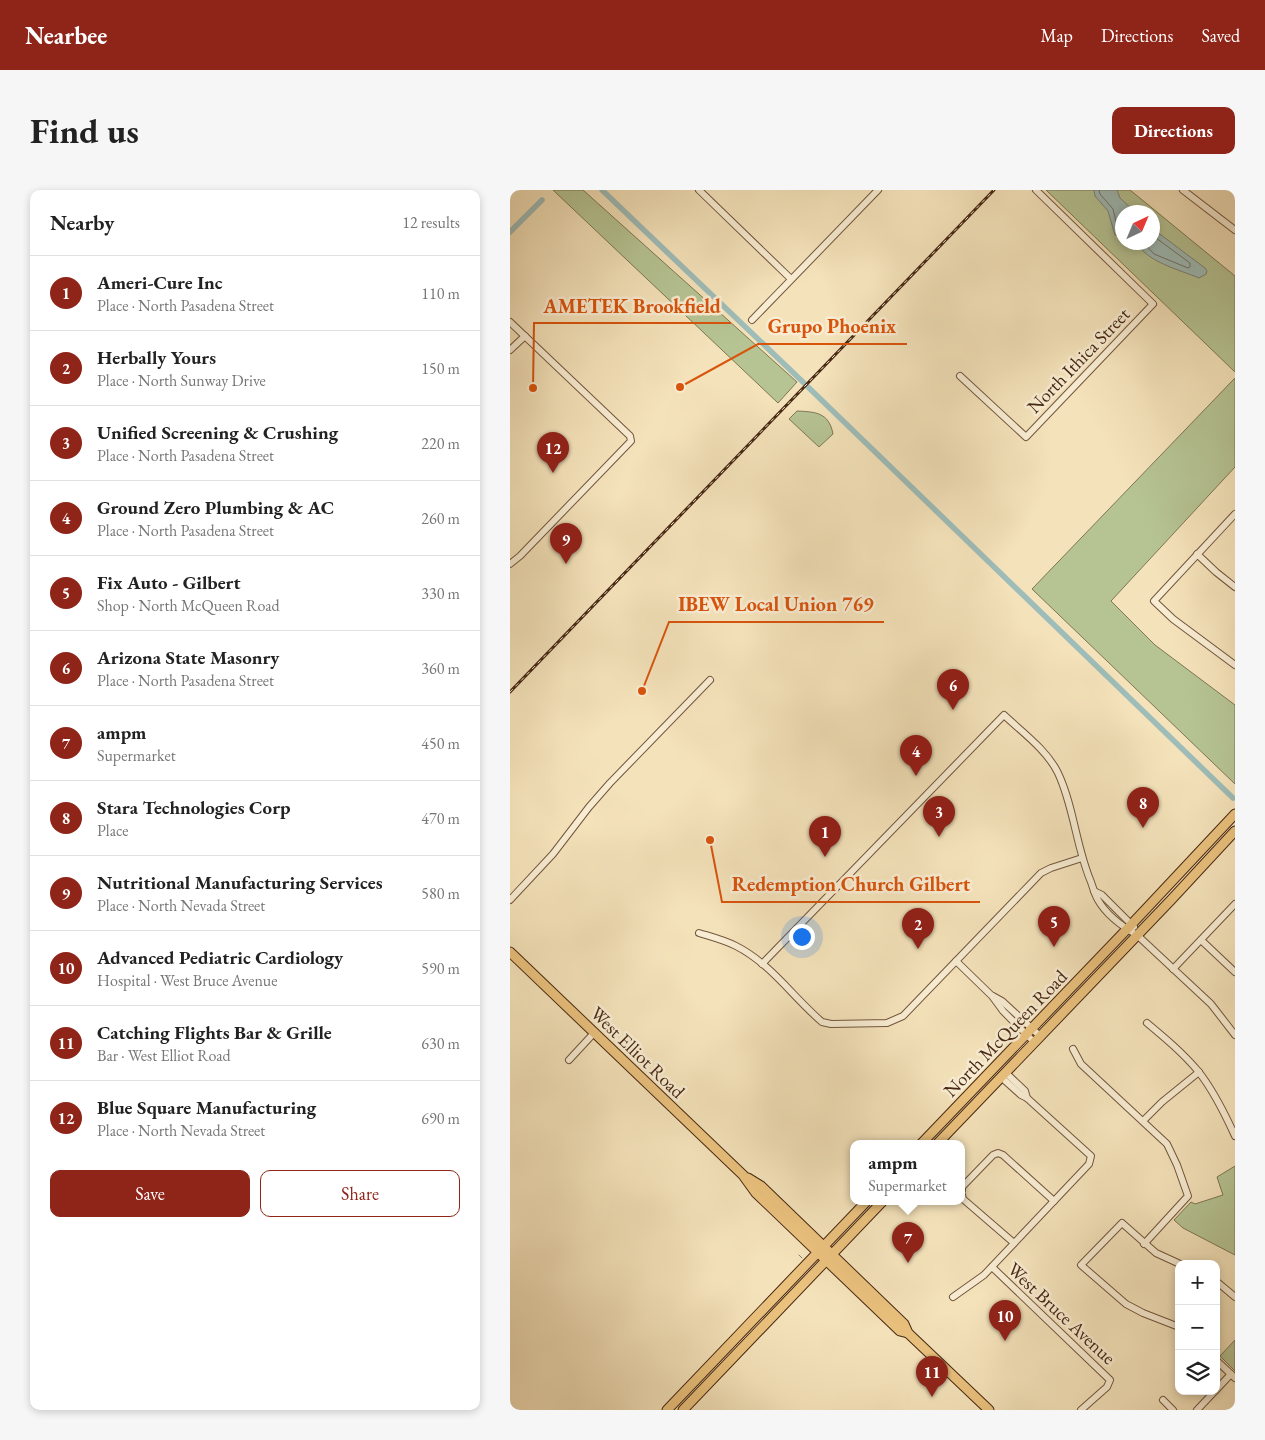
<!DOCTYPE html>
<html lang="en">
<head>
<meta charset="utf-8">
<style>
	body { margin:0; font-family:"EB Garamond",serif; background:#f6f6f6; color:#222 }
	.controls { position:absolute; right:15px; bottom:15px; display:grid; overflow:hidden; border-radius:10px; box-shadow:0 2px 8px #0003 }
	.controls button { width:45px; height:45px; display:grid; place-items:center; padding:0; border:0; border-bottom:1px solid #e0e0e0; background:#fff; color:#222; font:25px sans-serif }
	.compass { position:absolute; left:605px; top:15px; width:45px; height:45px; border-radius:50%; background:#fff; box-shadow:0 2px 8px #0003; rotate:44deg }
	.you { position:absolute; left:291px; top:746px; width:18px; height:18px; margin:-12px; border:4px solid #fff; border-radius:50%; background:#1a73e8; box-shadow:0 0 0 8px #1a73e833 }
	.badge { display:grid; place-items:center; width:32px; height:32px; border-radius:50%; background:#8f2418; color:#fff; font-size:16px; font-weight:700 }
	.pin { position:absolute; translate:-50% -41px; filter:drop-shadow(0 1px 2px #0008) }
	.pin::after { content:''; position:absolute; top:26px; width:18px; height:15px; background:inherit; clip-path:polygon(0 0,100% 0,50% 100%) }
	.popup { position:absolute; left:340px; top:950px; width:115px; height:65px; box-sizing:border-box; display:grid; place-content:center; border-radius:10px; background:#fff; filter:drop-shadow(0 1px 4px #0005); font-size:16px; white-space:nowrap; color:#767676 }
	.popup b { font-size:19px; color:#222 }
	.popup::after { content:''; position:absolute; left:50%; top:100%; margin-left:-10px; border:10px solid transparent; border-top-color:#fff }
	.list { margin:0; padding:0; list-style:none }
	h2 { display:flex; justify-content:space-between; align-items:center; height:65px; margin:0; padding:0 20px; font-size:21px }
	h2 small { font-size:16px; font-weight:400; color:#767676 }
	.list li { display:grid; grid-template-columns:32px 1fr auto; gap:15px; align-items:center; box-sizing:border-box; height:75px; padding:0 20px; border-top:1px solid #e0e0e0 }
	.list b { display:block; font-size:19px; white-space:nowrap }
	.list p { margin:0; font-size:16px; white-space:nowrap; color:#767676 }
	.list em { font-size:16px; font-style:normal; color:#767676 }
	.actions { display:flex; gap:10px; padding:15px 20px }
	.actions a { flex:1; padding:11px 0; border:1px solid #8f2418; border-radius:10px; text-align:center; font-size:18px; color:#8f2418 }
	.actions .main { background:#8f2418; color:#fff }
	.icon { flex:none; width:28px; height:28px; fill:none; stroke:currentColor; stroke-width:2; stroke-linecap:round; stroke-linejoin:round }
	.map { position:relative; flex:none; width:725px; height:1220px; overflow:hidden; border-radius:10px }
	header { display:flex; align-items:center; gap:30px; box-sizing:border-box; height:70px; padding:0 25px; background:#8f2418; color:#fff }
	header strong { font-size:24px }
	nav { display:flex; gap:28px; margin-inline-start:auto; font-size:18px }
	.intro { display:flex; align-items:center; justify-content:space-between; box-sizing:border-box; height:120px; padding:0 30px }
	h1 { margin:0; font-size:35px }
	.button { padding:12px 22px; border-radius:10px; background:#8f2418; color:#fff; font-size:18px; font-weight:700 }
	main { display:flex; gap:30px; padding:0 30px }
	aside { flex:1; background:#fff; border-radius:10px; box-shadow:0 2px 8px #0003 }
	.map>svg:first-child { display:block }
</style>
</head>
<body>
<header>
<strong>Nearbee</strong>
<nav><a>Map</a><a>Directions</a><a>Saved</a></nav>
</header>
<div class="intro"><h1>Find us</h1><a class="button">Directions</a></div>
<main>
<aside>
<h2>Nearby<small>12 results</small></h2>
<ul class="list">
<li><span class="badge">1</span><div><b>Ameri-Cure Inc</b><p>Place · North Pasadena Street</p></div><em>110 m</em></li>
<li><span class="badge">2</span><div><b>Herbally Yours</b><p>Place · North Sunway Drive</p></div><em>150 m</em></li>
<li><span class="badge">3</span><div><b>Unified Screening &amp; Crushing</b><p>Place · North Pasadena Street</p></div><em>220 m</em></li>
<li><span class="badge">4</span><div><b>Ground Zero Plumbing &amp; AC</b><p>Place · North Pasadena Street</p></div><em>260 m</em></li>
<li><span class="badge">5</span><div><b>Fix Auto - Gilbert</b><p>Shop · North McQueen Road</p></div><em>330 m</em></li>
<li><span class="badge">6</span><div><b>Arizona State Masonry</b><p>Place · North Pasadena Street</p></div><em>360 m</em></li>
<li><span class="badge">7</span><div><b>ampm</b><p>Supermarket</p></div><em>450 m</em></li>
<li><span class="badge">8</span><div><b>Stara Technologies Corp</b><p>Place</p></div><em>470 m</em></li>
<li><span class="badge">9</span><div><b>Nutritional Manufacturing Services</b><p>Place · North Nevada Street</p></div><em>580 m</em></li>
<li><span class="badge">10</span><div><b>Advanced Pediatric Cardiology</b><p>Hospital · West Bruce Avenue</p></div><em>590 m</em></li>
<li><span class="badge">11</span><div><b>Catching Flights Bar &amp; Grille</b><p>Bar · West Elliot Road</p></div><em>630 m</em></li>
<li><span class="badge">12</span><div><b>Blue Square Manufacturing</b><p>Place · North Nevada Street</p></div><em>690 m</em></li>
</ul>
<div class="actions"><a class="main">Save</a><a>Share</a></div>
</aside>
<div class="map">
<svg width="725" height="1220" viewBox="0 0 725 1220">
	<rect width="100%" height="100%" fill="#f4e2ba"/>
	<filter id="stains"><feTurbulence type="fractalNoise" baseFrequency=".004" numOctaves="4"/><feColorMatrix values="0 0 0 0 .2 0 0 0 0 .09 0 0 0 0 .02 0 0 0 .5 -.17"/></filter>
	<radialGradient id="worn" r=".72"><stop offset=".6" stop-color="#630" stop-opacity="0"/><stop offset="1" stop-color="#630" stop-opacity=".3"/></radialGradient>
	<g fill="#b6c494" stroke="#7e7654" fill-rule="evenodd">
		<path d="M43,0H73L287,192L268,213Z"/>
		<path d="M536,0H620L725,86V182ZM612,22H642V52H612Z"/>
		<path d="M725,188V277L601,411L645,455L725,515V594L522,399Z"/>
		<path d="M287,221C305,222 319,222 323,244L309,257L279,229Z"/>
		<path d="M725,976V1065L673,1038L664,1030L681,1012L685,1014L713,1005L707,987Z"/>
		<path d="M725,1150V1181L710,1166Z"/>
	</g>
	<g fill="#9ebcb8" stroke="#7b8176">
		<path d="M584,0H607L610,8L625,22H612V47L605,45L598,21L585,6Z"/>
		<path d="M643,39L695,78L697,81L696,84L689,88C670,80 637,72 627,53L642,52Z"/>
	</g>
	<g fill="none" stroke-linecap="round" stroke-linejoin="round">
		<g stroke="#727266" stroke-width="1">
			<path d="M589,0L590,4L603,19L608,40L612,42"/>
			<path d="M633,52L644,64L678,78L680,77V73L642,45"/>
		</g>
		<path stroke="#7b8176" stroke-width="1" d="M289,1065L292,1068"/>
		<g stroke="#9ebcb8" stroke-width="5.5">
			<path d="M92,0L294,193"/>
			<path d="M0,42L32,10"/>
			<path d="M298,197L723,608"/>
		</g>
		<g stroke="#72563d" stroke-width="8">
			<g id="minor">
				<path d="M189,0L281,89"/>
				<path d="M673,0L725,40"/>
				<path d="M242,130L368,0"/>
				<path d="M0,132L120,246L121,251L10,366L0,374"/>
				<path d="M0,160L15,146"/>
				<path d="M450,186L516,247L643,114L526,0"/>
				<path d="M725,324L644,411L663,429L725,475"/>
				<path d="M687,364L706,382L725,397"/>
				<path d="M584,701L592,705L624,737"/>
				<path d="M0,710L43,664L79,617L100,593L200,490"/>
				<path d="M189,743C202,747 214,750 226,756C260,773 283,807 312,832L321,834L377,833L393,826L531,683L541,678L572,668"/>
				<path d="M691,750L725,782"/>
				<path d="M446,771L482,806L493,821L525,853"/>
				<path d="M252,774L494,525C512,542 537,560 548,583C564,617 566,657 581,692C583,698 585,705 588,710C596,724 613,737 627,745L701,814L725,845"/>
				<path d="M663,779L725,714"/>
				<path d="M483,806L492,811L530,846"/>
				<path d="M637,833C655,848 673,863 688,881C704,901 715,924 725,946"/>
				<path d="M563,859L571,874L657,954L667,975L678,1006L634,1054"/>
				<path d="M59,870L84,843"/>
				<path d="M496,883L515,901L517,908"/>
				<path d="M633,931L652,912L689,882"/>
				<path d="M452,1000V997L483,965L488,963L493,965L544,1011"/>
				<path d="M452,1005L453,1009L504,1053"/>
				<path d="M482,1077L600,1190L597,1197L571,1220"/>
				<path d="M706,1091L725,1107"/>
				<path d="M443,1107L474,1085L579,974L581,966L517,908L511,905L491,887"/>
				<path d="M669,1137L633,1123L616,1114L571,1075L612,1033L646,1063L670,1074"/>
				<path d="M706,1170L725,1188"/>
				<path d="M706,1200L721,1184"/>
				<path d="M653,1210L663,1220"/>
				<path d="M687,1220L705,1201"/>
			</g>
		</g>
		<g stroke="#472813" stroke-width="11">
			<g id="major">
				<path d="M0,762L233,985L246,1003L390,1141L398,1143"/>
				<path d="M411,954L619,737L725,624"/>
				<path d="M427,954L661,710L725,641"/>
				<path d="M238,988L251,996L394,1134L398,1143L479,1220"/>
				<path d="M157,1220L356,1012"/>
				<path d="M173,1220L372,1012"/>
			</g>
		</g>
		<use href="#minor" stroke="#f8ecd2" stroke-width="6"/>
		<use href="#major" stroke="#eac17d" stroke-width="9"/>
		<g stroke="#472813" stroke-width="3">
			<path id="rail" d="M0,502L484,0"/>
		</g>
		<use href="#rail" stroke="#f8ecd2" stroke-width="1" stroke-dasharray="4" stroke-linecap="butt"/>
	</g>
	<g text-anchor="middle" stroke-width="5" stroke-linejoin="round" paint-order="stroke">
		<g font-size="19" fill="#472813" stroke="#f8ecd2">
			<text transform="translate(568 170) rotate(-46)" y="7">North Ithica Street</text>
			<text transform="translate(495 843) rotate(-46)" y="7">North McQueen Road</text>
			<text transform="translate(128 862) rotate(44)" y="7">West Elliot Road</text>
			<text transform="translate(552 1123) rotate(43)" y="7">West Bruce Avenue</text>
		</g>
	</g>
	<path fill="none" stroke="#d8540d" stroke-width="2" d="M23 198L24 133H221M170 197L248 154H397M132 501L159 432H374M200 650L212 712H470"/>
	<g fill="#d8540d" stroke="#f8ecd2" stroke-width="2">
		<circle cx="23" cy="198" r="5"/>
		<circle cx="170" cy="197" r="5"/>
		<circle cx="132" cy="501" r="5"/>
		<circle cx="200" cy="650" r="5"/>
	</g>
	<g font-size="20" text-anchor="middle" font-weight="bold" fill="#d8540d" stroke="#f8ecd2" stroke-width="5" stroke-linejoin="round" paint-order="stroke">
		<text x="122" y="123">AMETEK Brookfield</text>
		<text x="322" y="143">Grupo Phoenix</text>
		<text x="266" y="421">IBEW Local Union 769</text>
		<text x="341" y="701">Redemption Church Gilbert</text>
	</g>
	<rect width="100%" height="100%" filter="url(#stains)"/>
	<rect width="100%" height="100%" fill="url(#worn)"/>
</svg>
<div class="controls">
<button>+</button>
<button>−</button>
<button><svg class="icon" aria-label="layers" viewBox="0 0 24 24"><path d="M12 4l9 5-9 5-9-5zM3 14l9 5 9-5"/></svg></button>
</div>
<svg class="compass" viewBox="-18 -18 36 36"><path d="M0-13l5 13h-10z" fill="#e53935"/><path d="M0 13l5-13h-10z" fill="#767676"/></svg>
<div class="you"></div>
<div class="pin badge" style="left:315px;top:667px">1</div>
<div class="pin badge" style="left:408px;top:759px">2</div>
<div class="pin badge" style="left:429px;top:647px">3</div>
<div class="pin badge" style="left:406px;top:586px">4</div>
<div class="pin badge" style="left:544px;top:757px">5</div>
<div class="pin badge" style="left:443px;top:520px">6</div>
<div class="pin badge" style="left:398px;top:1073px">7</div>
<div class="popup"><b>ampm</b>Supermarket</div>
<div class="pin badge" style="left:633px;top:638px">8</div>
<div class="pin badge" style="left:56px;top:374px">9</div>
<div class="pin badge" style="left:495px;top:1151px">10</div>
<div class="pin badge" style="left:422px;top:1207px">11</div>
<div class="pin badge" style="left:43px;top:283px">12</div>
</div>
</main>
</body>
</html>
